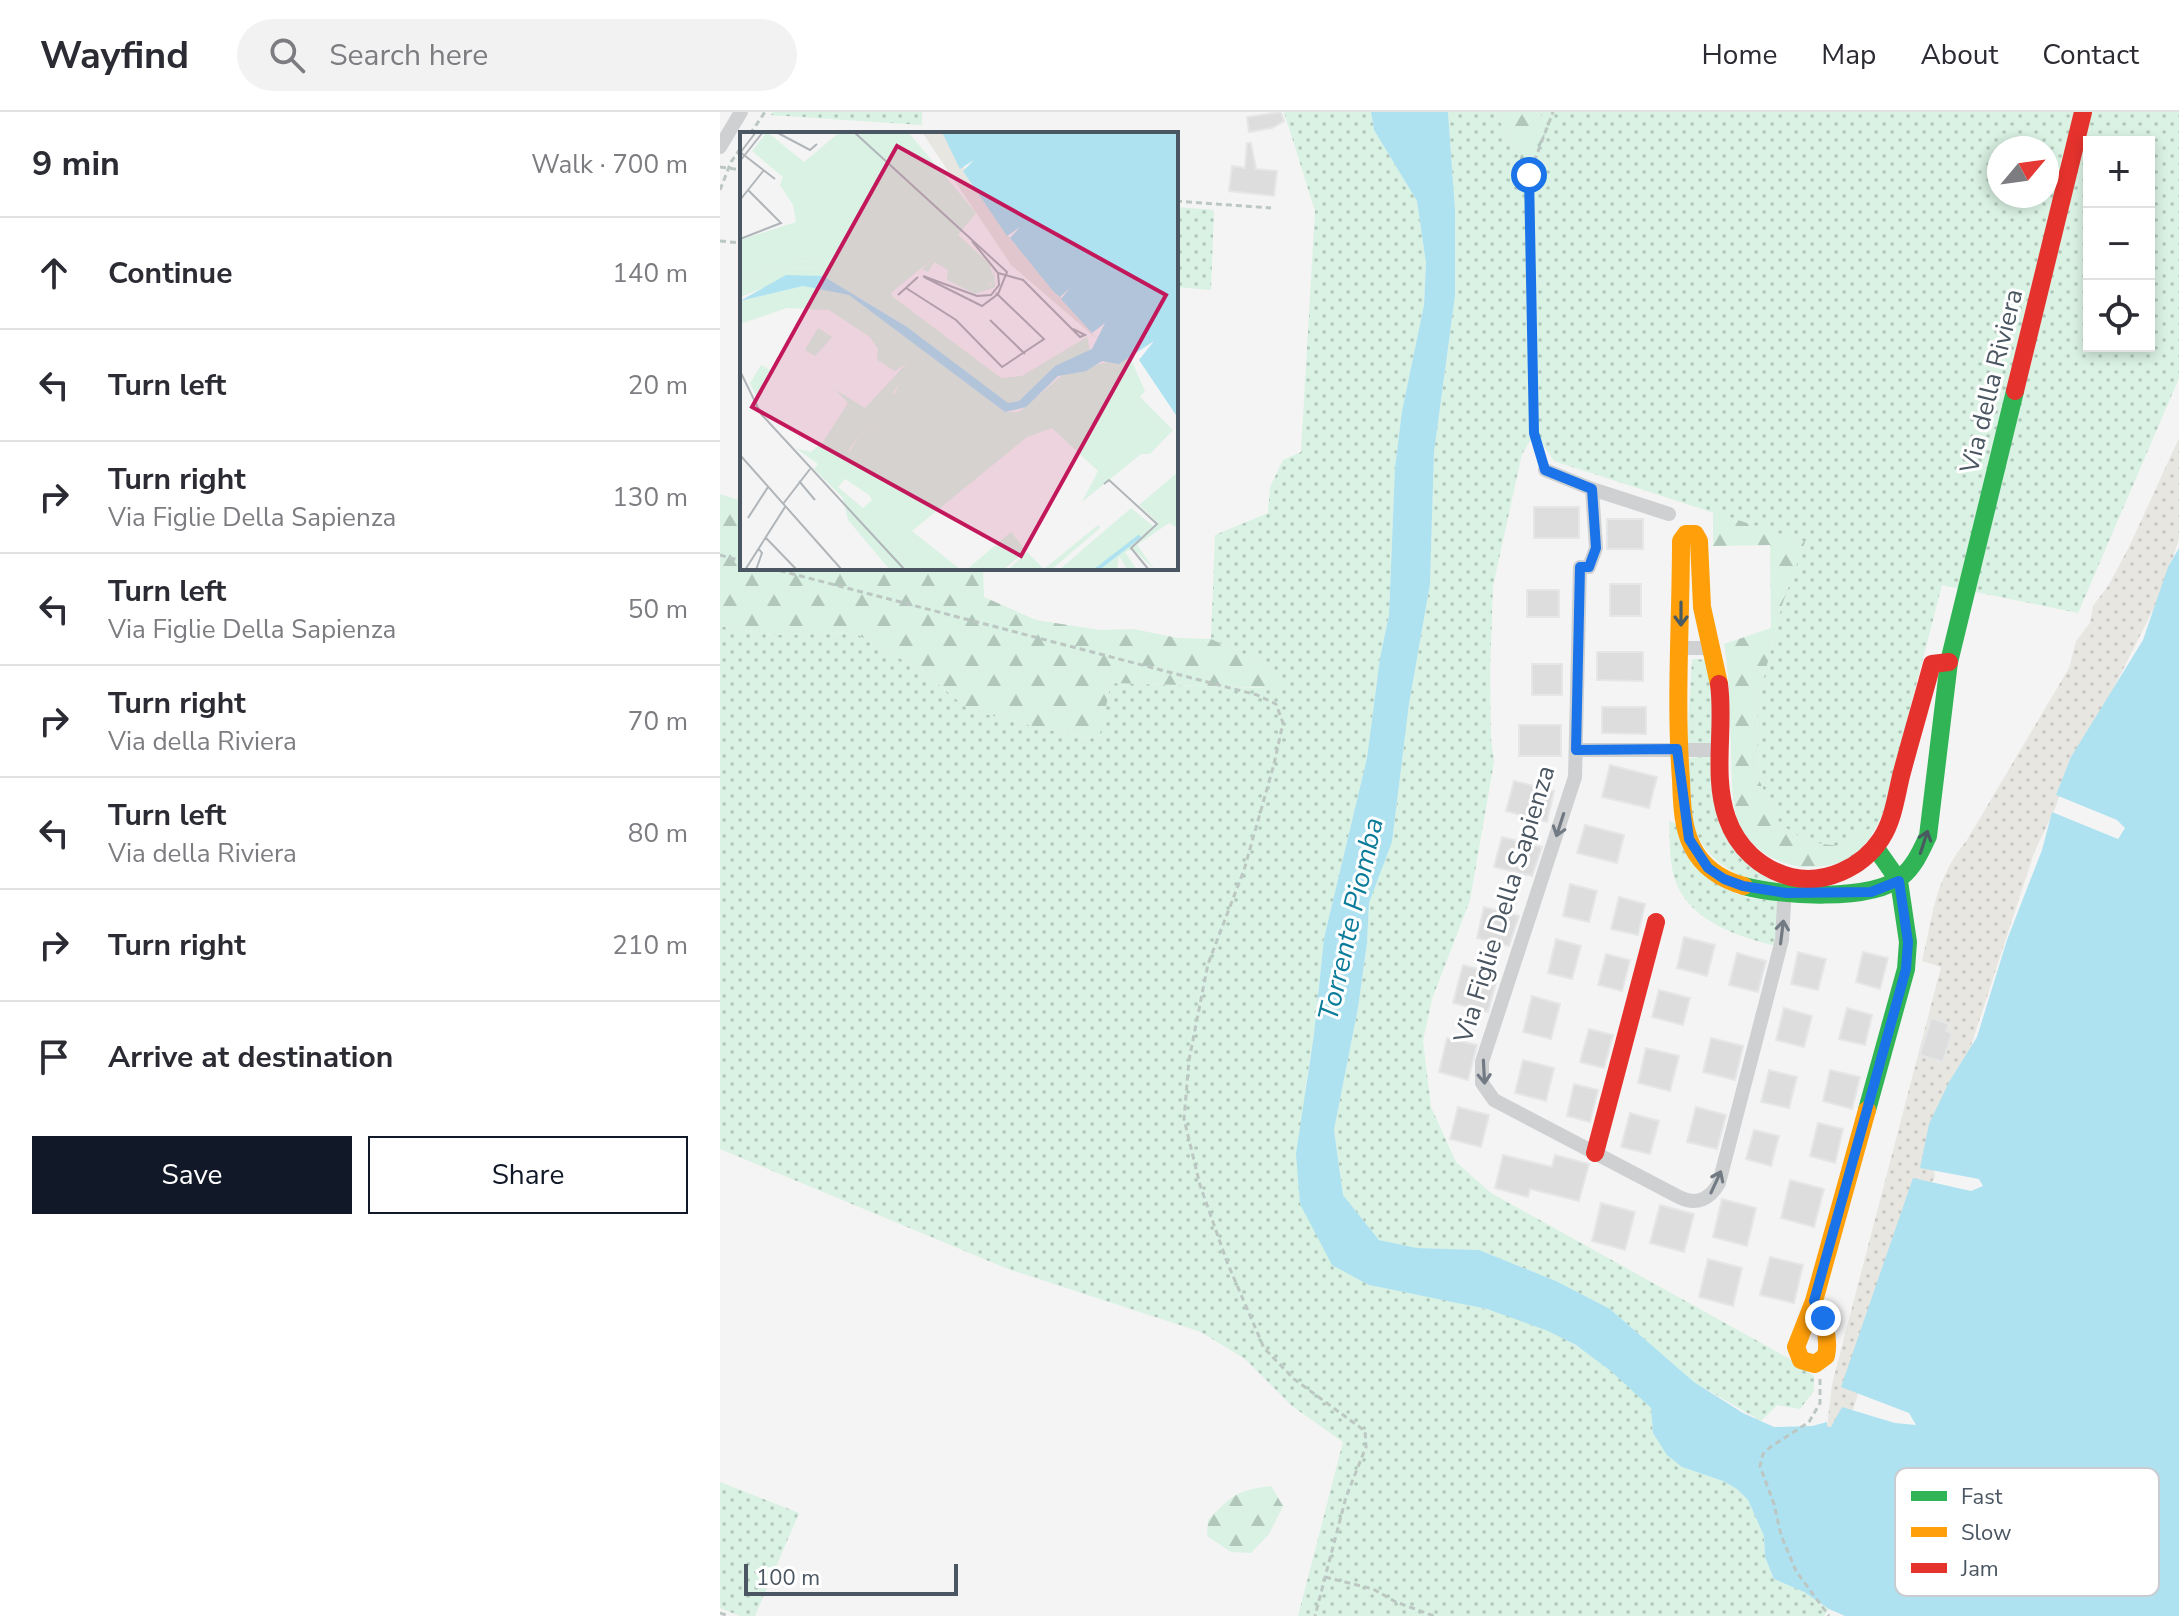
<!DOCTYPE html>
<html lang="en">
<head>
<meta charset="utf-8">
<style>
	body { margin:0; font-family:"Nunito Sans",sans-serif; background:#f2f2f3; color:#2b2b33 }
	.controls { position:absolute; right:24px; top:24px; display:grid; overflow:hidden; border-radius:0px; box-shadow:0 4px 12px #0003 }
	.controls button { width:72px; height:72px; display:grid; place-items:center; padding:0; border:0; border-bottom:2px solid #e1e1e2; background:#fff; color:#2b2b33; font:40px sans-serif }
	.compass { position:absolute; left:1267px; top:24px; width:72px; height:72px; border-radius:50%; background:#fff; box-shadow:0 4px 12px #0003; rotate:61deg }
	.scale { position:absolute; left:24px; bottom:20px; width:214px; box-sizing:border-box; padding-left:8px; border:4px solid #4a5661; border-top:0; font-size:22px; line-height:28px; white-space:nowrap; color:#4a5661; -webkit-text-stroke:6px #fff; paint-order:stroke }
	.stop { position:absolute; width:24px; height:24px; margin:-18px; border:6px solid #1a73e8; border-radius:50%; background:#fff }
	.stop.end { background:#1a73e8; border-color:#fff; box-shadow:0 2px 8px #0008 }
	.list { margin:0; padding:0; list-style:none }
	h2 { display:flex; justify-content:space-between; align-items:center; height:104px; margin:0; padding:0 32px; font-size:34px }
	h2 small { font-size:26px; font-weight:400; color:#7c7c81 }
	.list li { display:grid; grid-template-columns:52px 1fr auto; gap:24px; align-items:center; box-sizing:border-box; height:112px; padding:0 32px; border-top:2px solid #e1e1e2 }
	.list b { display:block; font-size:30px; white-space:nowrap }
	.list p { margin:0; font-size:26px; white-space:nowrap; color:#7c7c81 }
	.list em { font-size:26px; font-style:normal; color:#7c7c81 }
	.actions { display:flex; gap:16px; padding:24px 32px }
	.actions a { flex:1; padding:18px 0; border:2px solid #111827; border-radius:0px; text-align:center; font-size:28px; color:#111827 }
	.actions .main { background:#111827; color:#fff }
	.icon { flex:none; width:44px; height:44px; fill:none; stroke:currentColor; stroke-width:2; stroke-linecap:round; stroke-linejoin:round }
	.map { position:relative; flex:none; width:1459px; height:1504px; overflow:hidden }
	header { display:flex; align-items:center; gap:48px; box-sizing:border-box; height:112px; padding:0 40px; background:#fff; border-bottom:2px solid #e1e1e2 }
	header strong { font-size:38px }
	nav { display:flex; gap:44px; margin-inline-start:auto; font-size:28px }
	.search { width:560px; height:72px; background:#f2f2f3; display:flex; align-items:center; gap:20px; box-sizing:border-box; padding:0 28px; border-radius:44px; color:#7c7c81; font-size:30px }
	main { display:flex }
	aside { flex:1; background:#fff }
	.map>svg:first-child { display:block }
</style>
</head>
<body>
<header>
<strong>Wayfind</strong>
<div class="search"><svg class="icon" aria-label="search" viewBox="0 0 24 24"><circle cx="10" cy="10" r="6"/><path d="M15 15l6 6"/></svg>Search here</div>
<nav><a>Home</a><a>Map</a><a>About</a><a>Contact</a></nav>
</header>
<main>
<aside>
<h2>9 min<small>Walk · 700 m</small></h2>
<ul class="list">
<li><svg class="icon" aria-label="ahead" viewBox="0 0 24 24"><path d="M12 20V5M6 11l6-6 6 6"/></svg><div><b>Continue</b></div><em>140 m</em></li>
<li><svg class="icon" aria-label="left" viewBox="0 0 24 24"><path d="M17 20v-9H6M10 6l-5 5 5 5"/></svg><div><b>Turn left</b></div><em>20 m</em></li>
<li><svg class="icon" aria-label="right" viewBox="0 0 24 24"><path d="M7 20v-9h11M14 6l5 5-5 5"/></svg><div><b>Turn right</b><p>Via Figlie Della Sapienza</p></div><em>130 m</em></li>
<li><svg class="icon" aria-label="left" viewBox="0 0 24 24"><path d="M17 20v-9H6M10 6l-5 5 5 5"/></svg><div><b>Turn left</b><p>Via Figlie Della Sapienza</p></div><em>50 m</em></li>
<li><svg class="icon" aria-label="right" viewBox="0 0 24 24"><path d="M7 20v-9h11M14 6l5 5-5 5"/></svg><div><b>Turn right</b><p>Via della Riviera</p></div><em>70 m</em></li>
<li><svg class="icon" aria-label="left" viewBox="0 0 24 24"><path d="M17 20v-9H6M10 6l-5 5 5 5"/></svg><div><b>Turn left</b><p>Via della Riviera</p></div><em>80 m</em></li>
<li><svg class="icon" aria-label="right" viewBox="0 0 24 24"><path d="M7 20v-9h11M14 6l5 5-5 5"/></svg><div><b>Turn right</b></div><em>210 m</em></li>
<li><svg class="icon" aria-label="arrive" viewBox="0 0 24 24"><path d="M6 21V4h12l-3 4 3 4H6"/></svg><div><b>Arrive at destination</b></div></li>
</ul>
<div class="actions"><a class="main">Save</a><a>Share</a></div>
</aside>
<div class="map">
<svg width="1459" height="1504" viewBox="0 0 1459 1504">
	<defs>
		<pattern id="grass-dots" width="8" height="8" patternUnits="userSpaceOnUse" patternTransform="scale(2)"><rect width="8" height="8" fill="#d9f2e3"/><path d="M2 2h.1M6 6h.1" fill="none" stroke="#b2c7bb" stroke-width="1.8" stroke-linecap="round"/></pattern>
		<pattern id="forest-firs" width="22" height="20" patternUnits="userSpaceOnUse" patternTransform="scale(2)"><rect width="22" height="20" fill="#d9f2e3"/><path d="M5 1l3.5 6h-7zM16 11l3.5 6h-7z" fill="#b2c7bb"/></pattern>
		<pattern id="sand-dots" width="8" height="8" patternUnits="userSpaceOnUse" patternTransform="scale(2)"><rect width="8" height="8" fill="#e7e6e1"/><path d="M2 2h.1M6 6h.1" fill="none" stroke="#c8c7c4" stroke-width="1.8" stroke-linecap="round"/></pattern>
	</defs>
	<rect width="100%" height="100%" fill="#f4f4f4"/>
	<g fill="url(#grass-dots)" fill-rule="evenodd">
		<path d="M53,0H202V13L50,3Z"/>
		<path d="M564,0H651L654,18L697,89L706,151L704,193L682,299L675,355L669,503L660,546L647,646L604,826L594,922L585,978L649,1173C718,1188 794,1195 855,1233C883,1250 908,1273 931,1296L933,1321L962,1355L1003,1369L1017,1377L1028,1388L1044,1424L1045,1445L1054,1467L1084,1480L1109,1497L1104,1504H578L623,1330L572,1294L525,1247L481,1220L288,1157L0,1037V514L51,523L135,521L204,560L249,598L329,618L378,627L391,571L543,576L555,557L491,527L495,423L548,401L550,375L563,348L581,340L595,99Z"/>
		<path d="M728,0H775L809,62L828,15L819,0H1459V266L1358,501L1222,473L1185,616L1175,673L1158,712L1119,734L1087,730L1060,712L1039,668L1037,593L1062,493L1084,430L834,349L815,321L802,342L773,474L770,562L771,627L774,650L750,788L712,887L703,929L711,995L736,1050L771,1081L1068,1246L1094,1264V1279L1080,1297L1057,1293L1041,1309L974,1270L890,1197L836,1169L759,1138L697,1136L659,1128L623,1083L614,1018L638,896L647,832L649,791L672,730L689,592L710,472L714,340L735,184V98ZM1369,30H1429V234H1369ZM1279,36H1327V84H1279Z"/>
		<path d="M456,95L494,98L491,178L456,175Z"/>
		<path d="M972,547L991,548L997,635L967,632Z"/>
		<path d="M995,644V689L1063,775C1023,770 983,751 972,709C966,690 969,666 968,646Z"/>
		<path d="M949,709L955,711L1015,781L1032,787L1058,788L1057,834C1021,826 973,810 957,773C949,754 950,730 949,709Z"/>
		<path d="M0,1370L79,1401L35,1504H20L0,1496Z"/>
	</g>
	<g fill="url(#forest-firs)">
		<path d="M775,0H819L828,15L809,63Z"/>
		<path d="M0,382L22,389V456H263L264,485L316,508L380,518L413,517L458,526L491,527L555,557L560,576L391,571L379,627L329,618L249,598L204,560L135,521L51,523L0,514Z"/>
		<path d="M993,400L1085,430L1062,493L1037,593L1039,668L1060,712L1087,730L1119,734L1158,712C1139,745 1130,753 1091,755C1059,756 1024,734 1016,703C1011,683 1012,662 1011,642C1010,605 1010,569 1004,532L1051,516L1050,433L993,434Z"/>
		<path d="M551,1374L563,1394L549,1422L531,1441L511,1440L487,1424L488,1408C513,1383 515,1379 551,1374Z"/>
	</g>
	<path fill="url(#sand-dots)" d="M1459,326V427L1440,484L1381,601L1348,658L1336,694L1314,741L1213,1050L1215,1065L1202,1085L1133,1298L1119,1313L1107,1315L1112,1272L1221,855L1202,849C1214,800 1214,768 1247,728L1349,556L1356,529L1370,511L1373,494L1388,474L1409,435Z"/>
	<path fill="#aee2f0" d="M651,0H728L735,98V184L714,340L710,472L689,592L672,730L649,791L647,831L638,896L614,1018L623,1083L659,1128L697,1136L759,1138L836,1169L890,1197L974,1270L1023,1301L1054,1315L1092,1314L1107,1310V1315H1111L1122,1295L1175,1311L1196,1313L1189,1301L1121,1275L1193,1066L1251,1079L1263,1074L1259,1067L1200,1056L1209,1012L1229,970L1257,925L1287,828L1322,738L1332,700L1398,727L1405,716L1397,708L1336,683L1351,645L1423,528L1448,455L1459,436V1504H1125L1109,1497L1084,1480L1054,1467L1045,1445L1044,1424L1028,1388L1017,1377L1003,1369L962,1355L947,1343L933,1321L931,1296L892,1260L856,1233L828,1219L767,1197L649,1173L612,1153L580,1092L576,1042L594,922L604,826L647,646L660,546L669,503L675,355L682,299L704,193L706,151L697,89L654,18Z"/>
	<g fill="#ddddde" stroke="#e5e6e7" stroke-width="2">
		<path d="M561,0L564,9L552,16L529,20L527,5Z"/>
		<path d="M527,31H531L536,57L557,59L554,84L509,79L512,54L525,56Z"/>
		<rect x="814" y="395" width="45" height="31"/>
		<rect x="887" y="407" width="36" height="30"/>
		<rect x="890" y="472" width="31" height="32"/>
		<rect x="807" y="478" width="32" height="27"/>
		<path d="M877,540H923V569L877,568Z"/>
		<rect x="812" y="552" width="30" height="31"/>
		<path d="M882,595H926V622L882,621Z"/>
		<rect x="799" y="613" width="42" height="31"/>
		<path d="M890,653L937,665L929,696L882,685Z"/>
		<path d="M794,669L834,679L827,710L786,699Z"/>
		<path d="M865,713L904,723L897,751L857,741Z"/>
		<path d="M782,725L822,735L812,764L774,755Z"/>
		<path d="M850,772L877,779L869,810L843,804Z"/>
		<path d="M899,785L925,792L918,823L891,817Z"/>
		<path d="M764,795L799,804L789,834L757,826Z"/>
		<path d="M964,825L995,833L987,864L957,856Z"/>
		<path d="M836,827L861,834L852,867L828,861Z"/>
		<path d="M1078,840L1106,847L1098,878L1071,872Z"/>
		<path d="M1143,840L1168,846L1160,877L1136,870Z"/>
		<path d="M1017,841L1046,849L1038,880L1009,873Z"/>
		<path d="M886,842L910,848L902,879L878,873Z"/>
		<path d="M743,853L778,862L768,900L733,891Z"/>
		<path d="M939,878L970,886L963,913L932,905Z"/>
		<path d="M812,884L840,892L831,927L803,920Z"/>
		<path d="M1064,896L1092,904L1084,935L1056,928Z"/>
		<path d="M1127,896L1152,903L1145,933L1119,927Z"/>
		<path d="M1211,906L1229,912L1226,919L1232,921L1223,950L1200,943Z"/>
		<path d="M869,917L893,923L884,956L860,950Z"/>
		<path d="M727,926L757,933L748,968L719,960Z"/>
		<path d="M991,926L1023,934L1015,968L983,960Z"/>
		<path d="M926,936L959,944L950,979L918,971Z"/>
		<path d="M803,948L834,956L826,989L795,981Z"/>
		<path d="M1049,958L1077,965L1069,996L1041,990Z"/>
		<path d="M1110,958L1140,965L1132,997L1103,989Z"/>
		<path d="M854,972L878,978L870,1010L847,1004Z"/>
		<path d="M738,995L769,1003L761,1035L730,1027Z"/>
		<path d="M976,995L1006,1003L997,1037L967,1030Z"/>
		<path d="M910,1001L939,1009L930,1042L901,1035Z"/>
		<path d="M1098,1011L1123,1017L1115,1051L1090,1044Z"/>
		<path d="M1034,1018L1059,1024L1051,1054L1026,1047Z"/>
		<path d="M783,1043L832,1055L835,1043L869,1052L859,1089L810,1077L808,1085L775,1076Z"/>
		<path d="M1070,1068L1104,1077L1094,1115L1061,1106Z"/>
		<path d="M1002,1087L1036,1096L1027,1134L993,1125Z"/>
		<path d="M881,1091L915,1100L905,1138L872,1129Z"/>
		<path d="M940,1093L974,1102L964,1140L930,1131Z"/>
		<path d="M1050,1145L1083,1153L1074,1191L1040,1183Z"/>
		<path d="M988,1147L1022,1156L1013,1194L979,1185Z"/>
	</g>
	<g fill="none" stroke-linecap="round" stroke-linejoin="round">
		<g stroke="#bcc7c4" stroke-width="3" stroke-dasharray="6 4" stroke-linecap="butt">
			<path d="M30,22L45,0"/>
			<path d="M0,55L22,58"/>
			<path d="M0,78L11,50L22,34"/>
			<path d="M456,89L551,96"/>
			<path d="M0,129L22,131"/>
			<path d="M822,347L814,321L809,63L833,0"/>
			<path d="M0,443L22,449"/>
			<path d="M50,456L537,583L556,592L563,611L554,652L524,758L488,852L469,948L464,1007L480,1073L507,1150L544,1236L574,1267L645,1319L646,1335L626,1385L595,1504"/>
			<path d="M1100,1267V1291L1089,1310L1049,1336L1043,1342L1040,1354L1054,1392L1061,1423L1076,1459L1109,1504"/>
			<path d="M605,1465L653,1477L676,1490L714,1504"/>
			<path d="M0,1501L9,1504"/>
		</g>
		<g stroke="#ced0d2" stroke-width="14">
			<path d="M0,35L21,0"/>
			<path d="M825,358L872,377L949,402"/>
			<path d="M872,377L876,436L869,455H860L855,665L762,950V971L774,988L959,1085C976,1094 990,1087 999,1071L1062,828L1065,773"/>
			<path d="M961,536H991"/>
			<path d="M856,638H1000"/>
		</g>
		<g stroke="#30b455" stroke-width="18">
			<path d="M1024,774C1060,784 1151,790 1181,765C1194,755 1201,739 1208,724L1229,550L1295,279"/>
			<path d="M1147,998L1186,857L1188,830L1179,769L1155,735"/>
		</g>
		<g stroke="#ff9f0a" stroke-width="18">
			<path d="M999,572L982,495L979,429L975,422H966L961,429C961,509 955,589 961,668C962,690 962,714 972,734C982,755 1002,768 1024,774"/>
			<path d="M1094,1189C1103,1207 1110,1224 1106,1244L1095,1252L1081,1248L1076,1235L1094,1189L1147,998"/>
		</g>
		<g stroke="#e5322d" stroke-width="18">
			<path d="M1295,279L1363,0"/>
			<path d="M999,572C1005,616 992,663 1007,706C1017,735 1040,757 1071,765C1104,773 1142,756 1161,727C1173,709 1176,685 1181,664C1191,626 1202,589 1212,552L1229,550"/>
			<path d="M875,1041L936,810"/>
		</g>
	</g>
	<defs><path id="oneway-shaft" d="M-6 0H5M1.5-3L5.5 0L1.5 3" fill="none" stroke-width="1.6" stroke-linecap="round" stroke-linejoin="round" transform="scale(2)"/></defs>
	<g stroke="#495b60">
		<use href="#oneway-shaft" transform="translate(961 502) rotate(90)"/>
		<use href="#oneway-shaft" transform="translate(1204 730) rotate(-72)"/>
	</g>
	<g stroke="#727b83">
		<use href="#oneway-shaft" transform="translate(840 713) rotate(108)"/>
		<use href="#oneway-shaft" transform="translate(1062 820) rotate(-83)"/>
		<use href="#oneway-shaft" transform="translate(764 960) rotate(87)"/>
		<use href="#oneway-shaft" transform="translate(996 1070) rotate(-65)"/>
	</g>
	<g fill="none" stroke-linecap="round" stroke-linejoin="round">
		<path stroke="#1a73e8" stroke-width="10" d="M809,63L814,321L825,358L872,377L876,436L869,455H860L856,638L957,637L969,727L988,756L1004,767L1023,774L1066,781L1151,780L1179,769L1188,830L1186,857L1094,1189L1103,1206"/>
	</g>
	<g text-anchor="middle" stroke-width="6" stroke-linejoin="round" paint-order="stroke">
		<g font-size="26" fill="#4a5661" stroke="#fff">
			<text transform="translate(1271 269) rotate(-76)" y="9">Via della Riviera</text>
			<text transform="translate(784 792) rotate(-73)" y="9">Via Figlie Della Sapienza</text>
		</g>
		<g font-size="28" font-style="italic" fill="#0c7c9b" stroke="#fff">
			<text transform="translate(630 807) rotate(-77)" y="10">Torrente Piomba</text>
		</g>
	</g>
	<g transform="translate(20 20)">
		<rect width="438" height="438" fill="#f4f4f4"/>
		<path d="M27,0L64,30L100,0H168L236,81L218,103L249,131L254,147L245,156L235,155L196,124L151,161L153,165L261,246L282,244L347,205L350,219L315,234L279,269L268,271L167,195L83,144L49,146L0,165V148L30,137L103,136L97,128L49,130L35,105L25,104L0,118V108L56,90L53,73L40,53L43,45L12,19ZM63,154L109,163L265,280H279L326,240L390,225L405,259L400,265L433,298L410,322H401L342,370L358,339L312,296L287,305L172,399L221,438H165L127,387L123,376L132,368L129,363L86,334L111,318L119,303L144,290L167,231L155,239L137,228L138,217L130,205L89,178L47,176L0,192V169ZM78,196L92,205L75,224L65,218ZM21,233L34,240L17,266L10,251ZM438,340V396L429,391L397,413L415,438L393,417L385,420L397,438H388L379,424L377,438H319L391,376L413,394L418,391L399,373ZM358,393L360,396L311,438H268L287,420L304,437ZM271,400L286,419L263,438H226Z" fill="#d9f2e3"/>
		<path d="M42,103L49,130L97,128L103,136L30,137L0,148V118L18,105ZM197,123L235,155L251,153L254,138L255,155L235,162L207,148L208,138L194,130L188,140L182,137ZM167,231L171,232L153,261L162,269L144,290L119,303L100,331L87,334L106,346L98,355L123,376L165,438H150L108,388L103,366L74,337L78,332L57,317L71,320L83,310L108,271L96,258L125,276Z" fill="#d9f2e3"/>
		<path d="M182,0H202L264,99L357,207L271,133Z" fill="#e7e6e1"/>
		<path d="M202,0H438V286L399,228L414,209L379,232L362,229L346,239L318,244L286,275L265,280L109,163L63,154L0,169L46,143L83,144L167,195L268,271L279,269L315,234L352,217L365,191L352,201L321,167L330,156L320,165L313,159L270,106L280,95L267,104L223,39L234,28L220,37Z" fill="#aee2f0"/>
		<path fill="none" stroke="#aee2f0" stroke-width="4" d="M356,438L400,404"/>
		<path fill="none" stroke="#b0b5b9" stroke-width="2" d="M36,0L70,18L77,12M114,0L267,140L258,162L242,174L184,145M0,20L35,47M0,21L16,0M0,29L23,0M0,68L24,38M0,107L41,91L8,58M258,141L283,148L340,205L345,203L333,197M183,144L237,164L251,163L259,153L258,141L232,109M166,156L216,188L262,235L304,207L256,161M158,163L178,145M250,188L285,222M0,239L21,282L165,438M0,323L102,438M59,349L75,368M364,352L369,348L417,392L391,416L409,438M43,372L70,337M8,386L28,355M25,405L57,438M5,438L45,375M16,438L22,421L18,416"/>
		<path fill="#c2185b" fill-opacity="0.15" stroke="#c2185b" stroke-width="4" d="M157,14L426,163L281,424L12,275Z"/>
		<rect width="438" height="438" fill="none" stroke="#4a5661" stroke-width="4"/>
	</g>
	<rect x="1175" y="1356" width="264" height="128" rx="12" fill="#fff" stroke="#c9ccd0" stroke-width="2"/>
	<rect x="1191" y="1379" width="36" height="10" fill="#30b455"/>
	<rect x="1191" y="1415" width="36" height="10" fill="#ff9f0a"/>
	<rect x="1191" y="1451" width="36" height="10" fill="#e5322d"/>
	<g font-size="22" fill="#4a5661">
		<text x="1241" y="1392">Fast</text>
		<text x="1241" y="1428">Slow</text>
		<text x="1241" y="1464">Jam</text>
	</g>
</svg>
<div class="controls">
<button>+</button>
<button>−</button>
<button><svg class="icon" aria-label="locate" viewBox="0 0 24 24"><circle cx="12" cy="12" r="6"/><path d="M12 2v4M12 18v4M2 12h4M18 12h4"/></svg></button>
</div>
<svg class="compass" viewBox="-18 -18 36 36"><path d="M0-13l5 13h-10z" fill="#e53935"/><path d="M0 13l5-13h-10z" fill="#7c7c81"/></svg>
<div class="scale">100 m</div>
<div class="stop" style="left:809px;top:63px"></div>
<div class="stop end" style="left:1103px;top:1206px"></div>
</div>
</main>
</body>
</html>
